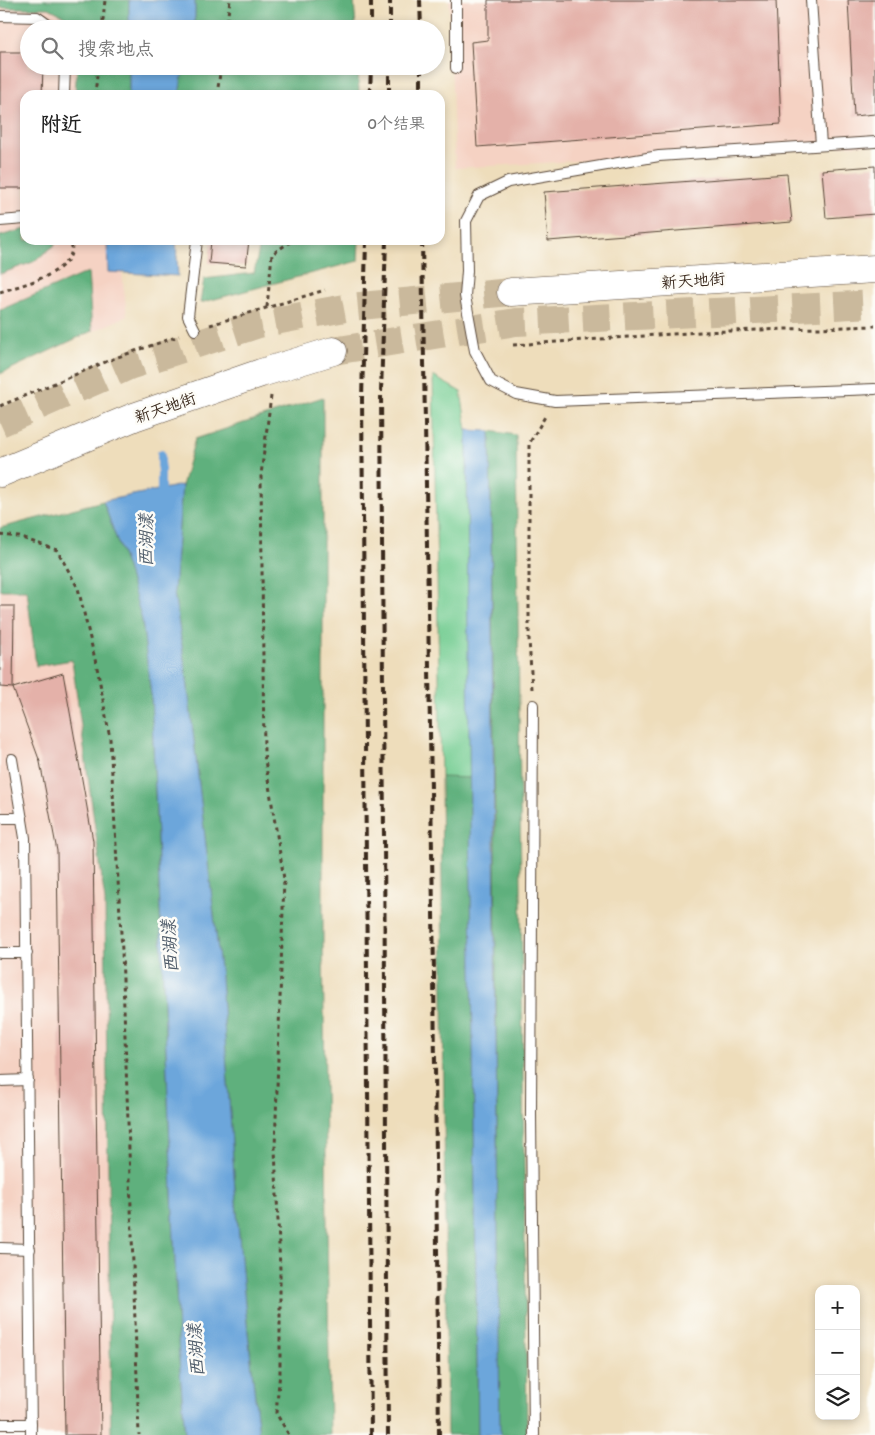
<!DOCTYPE html>
<html lang="zh">
<head>
<meta charset="utf-8">
<style>
	body { margin:0; font-family:Itim,"LXGW WenKai TC",sans-serif; background:#f2f2f2; color:#222 }
	.controls { position:absolute; right:15px; bottom:15px; display:grid; overflow:hidden; border-radius:10px; box-shadow:0 2px 8px #0003 }
	.controls button { width:45px; height:45px; display:grid; place-items:center; padding:0; border:0; border-bottom:1px solid #e0e0e0; background:#fff; color:#222; font:25px sans-serif }
	.list { margin:0; padding:0; list-style:none }
	h2 { display:flex; justify-content:space-between; align-items:center; height:65px; margin:0; padding:0 20px; font-size:21px }
	h2 small { font-size:16px; font-weight:400; color:#767676 }
	.icon { flex:none; width:28px; height:28px; fill:none; stroke:currentColor; stroke-width:2; stroke-linecap:round; stroke-linejoin:round }
	.map { position:relative; flex:none; width:875px; height:1435px; overflow:hidden }
	.search { position:absolute; background:#fff; box-shadow:0 2px 8px #0003; left:20px; top:20px; width:425px; height:55px; display:flex; align-items:center; gap:12px; box-sizing:border-box; padding:0 18px; border-radius:28px; color:#767676; font-size:19px }
	.panel { position:absolute; background:#fff; box-shadow:0 2px 8px #0003; left:20px; top:90px; width:425px; height:155px; border-radius:15px }
	.map>svg:first-child { display:block }
</style>
</head>
<body>
<div class="map">
<svg width="875" height="1435" viewBox="0 0 875 1435">
	<rect width="100%" height="100%" fill="#fdfcf7"/>
	<filter id="ink" filterUnits="userSpaceOnUse"><feTurbulence type="fractalNoise" baseFrequency=".02" numOctaves="2"/><feDisplacementMap in="SourceGraphic" scale="10" xChannelSelector="R" yChannelSelector="G"/><feConvolveMatrix kernelMatrix="1 2 1 2 8 2 1 2 1" color-interpolation-filters="sRGB"/></filter>
	<filter id="wash" filterUnits="userSpaceOnUse"><feTurbulence type="fractalNoise" baseFrequency=".0096" numOctaves="4" result="noise"/><feDisplacementMap in="SourceGraphic" scale="20" xChannelSelector="R" yChannelSelector="G"/><feGaussianBlur stdDeviation="1.12" result="paint"/><feColorMatrix in="noise" values="0 0 0 0 0 0 0 0 0 0 0 0 0 0 0 0 0 1.4 0 .05"/><feComposite in="paint" operator="in"/></filter>
	<g filter="url(#wash)">
		<rect width="100%" height="100%" fill="#edb"/>
		<g fill="#f5d2c3">
			<path d="M0,0H153L150,29H29V66H145L142,95H25V240H123L121,263L127,316L0,374Z"/>
			<path d="M449,0H875V144L455,168Z"/>
			<path d="M0,559H39L72,660L105,901L111,1435H0Z"/>
		</g>
		<path fill="#74cd93" stroke="#587c58" d="M433,376L461,392L467,430L470,778H441Z"/>
		<g fill="#5fb07d" stroke="#4d6d4e">
			<path d="M0,0H129V29H75L66,17L49,8H0Z"/>
			<path d="M195,0H354L356,29H192L195,17Z"/>
			<path d="M77,66H129V95H75Z"/>
			<path d="M184,66H358L359,95H179Z"/>
			<path d="M25,229V240H55V245L33,262L0,274V236Z"/>
			<path d="M261,240H359L358,261L200,303L204,279L254,273Z"/>
			<path d="M88,272L92,331L0,374V310Z"/>
			<path d="M323,397V942L330,1435H259L245,1304L235,1190L221,977L187,679L174,592L182,486L195,439Z"/>
			<path d="M490,431L516,435L527,1435H499L495,823Z"/>
			<path d="M103,501L127,568L142,618L151,695L179,1358L185,1435H111L105,901L72,660L36,666L27,590H0V528Z"/>
			<path d="M441,777L470,778L478,1435H447Z"/>
		</g>
		<g fill="#6ca6db" stroke="#54687c">
			<path d="M129,0H195V17L192,29H129Z"/>
			<path d="M129,66H184L179,95H129Z"/>
			<path d="M107,240H176L178,276L108,272Z"/>
			<path d="M467,430L490,431L500,1435H478L468,662Z"/>
			<path d="M182,485L174,592L187,679L221,977L235,1190L245,1304L259,1435H185L179,1358L151,695L142,620L127,568L103,501Z"/>
		</g>
		<g fill="none" stroke-linecap="round" stroke-linejoin="round">
			<path stroke="#6ca6db" stroke-width="8" d="M161,454V497"/>
		</g>
		<g id="blocks">
			<g fill="#e4b1a9">
				<path d="M488,0H776L781,124L477,147L471,42L488,40Z"/>
				<path d="M848,0H875V114L854,116Z"/>
				<path d="M0,52H29V66H43L42,95H25V188H0Z"/>
				<path d="M875,166V214L826,218L822,170Z"/>
				<path d="M787,174L792,222L548,241L544,192Z"/>
				<path d="M211,240H249L246,266L209,263Z"/>
				<path d="M0,606H14L13,688L0,687Z"/>
				<path d="M63,673L93,841L97,1169L101,1435H65L57,851L40,762L13,688Z"/>
			</g>
		</g>
	</g>
	<g filter="url(#ink)">
		<use href="#blocks" fill-opacity="0" stroke="#564536" stroke-width="1"/>
		<g fill="none" stroke-linecap="round" stroke-linejoin="round">
			<g stroke="#cab99c" stroke-width="28" stroke-dasharray="28 14" stroke-linecap="butt">
				<path d="M333,351L516,322L875,304"/>
				<path d="M0,423L129,366L259,324L350,307L511,292"/>
			</g>
			<g stroke="#564536" stroke-width="12">
				<g id="service">
					<path d="M456,0V68"/>
					<path d="M811,0L821,145"/>
					<path d="M0,16L37,17L54,29"/>
					<path d="M64,95L65,66"/>
					<path d="M875,142L659,156L508,182L479,196L466,221L467,271L465,296L475,351L491,381L516,394L555,401L875,389"/>
					<path d="M0,221L25,219"/>
					<path d="M195,330L188,316L197,240"/>
					<path d="M533,705L531,1114L534,1435"/>
					<path d="M12,759L25,838L31,1435"/>
					<path d="M0,818H22"/>
					<path d="M0,953H27"/>
					<path d="M0,1081L28,1080"/>
					<path d="M0,1248L30,1249"/>
					<path d="M0,1424H31"/>
				</g>
			</g>
			<g stroke="#564536" stroke-width="29">
				<g id="secondary">
					<path d="M511,292L875,269"/>
					<path d="M0,473L134,417L261,373L333,351"/>
				</g>
			</g>
			<g stroke="#564536" stroke-width="3" stroke-dasharray="4 4" stroke-linecap="butt">
				<path d="M102,29L105,0"/>
				<path d="M226,29L230,0"/>
				<path d="M95,95L98,66"/>
				<path d="M217,95L221,66"/>
				<path d="M0,292C21,285 59,277 70,256C72,252 72,245 72,240"/>
				<path d="M267,307L272,254L290,242V240"/>
				<path d="M210,325L325,290"/>
				<path d="M513,345L701,332L875,326"/>
				<path d="M271,396L261,475L264,754L284,879L275,1148L280,1270V1372L276,1413L289,1435"/>
				<path d="M0,406L115,358L179,336"/>
				<path d="M0,535L19,537L57,550L78,588L98,672L110,739L122,951L139,1435"/>
				<path d="M532,689L529,639V444L546,415"/>
			</g>
			<use href="#service" stroke="#fff" stroke-width="10"/>
			<use href="#secondary" stroke="#fff" stroke-width="28"/>
			<g stroke="#3b2a1e" stroke-width="4" stroke-dasharray="8 4" stroke-linecap="butt">
				<path d="M371,0V29"/>
				<path d="M420,0L421,29"/>
				<path d="M390,29V0"/>
				<path d="M421,66V95"/>
				<path d="M370,95L371,66"/>
				<path d="M389,95V66"/>
				<path d="M366,240L362,399L371,1435"/>
				<path d="M386,240L381,392L388,1435"/>
				<path d="M422,240L434,974L439,1435"/>
			</g>
		</g>
	</g>
	<g text-anchor="middle" stroke-width="5" stroke-linejoin="round" paint-order="stroke">
		<g font-size="16" fill="#3b2a1e" stroke="#fdfcf7">
			<text transform="translate(693 280) rotate(-4)" y="6">新天地街</text>
			<text transform="translate(165 407) rotate(-19)" y="6">新天地街</text>
		</g>
		<g font-size="18" font-style="italic" fill="#4f5c6a" stroke="#fdfcf7">
			<text transform="translate(146 540) rotate(-90)" y="6">西湖漾</text>
			<text transform="translate(170 946) rotate(-94)" y="6">西湖漾</text>
			<text transform="translate(196 1350) rotate(-94)" y="6">西湖漾</text>
		</g>
	</g>
</svg>
<div class="controls">
<button>+</button>
<button>−</button>
<button><svg class="icon" aria-label="layers" viewBox="0 0 24 24"><path d="M12 4l9 5-9 5-9-5zM3 14l9 5 9-5"/></svg></button>
</div>
<div class="search"><svg class="icon" aria-label="search" viewBox="0 0 24 24"><circle cx="10" cy="10" r="6"/><path d="M15 15l6 6"/></svg>搜索地点</div>
<section class="panel">
<h2>附近<small>0个结果</small></h2>
<ul class="list">
</ul>
</section>
</div>
</body>
</html>
